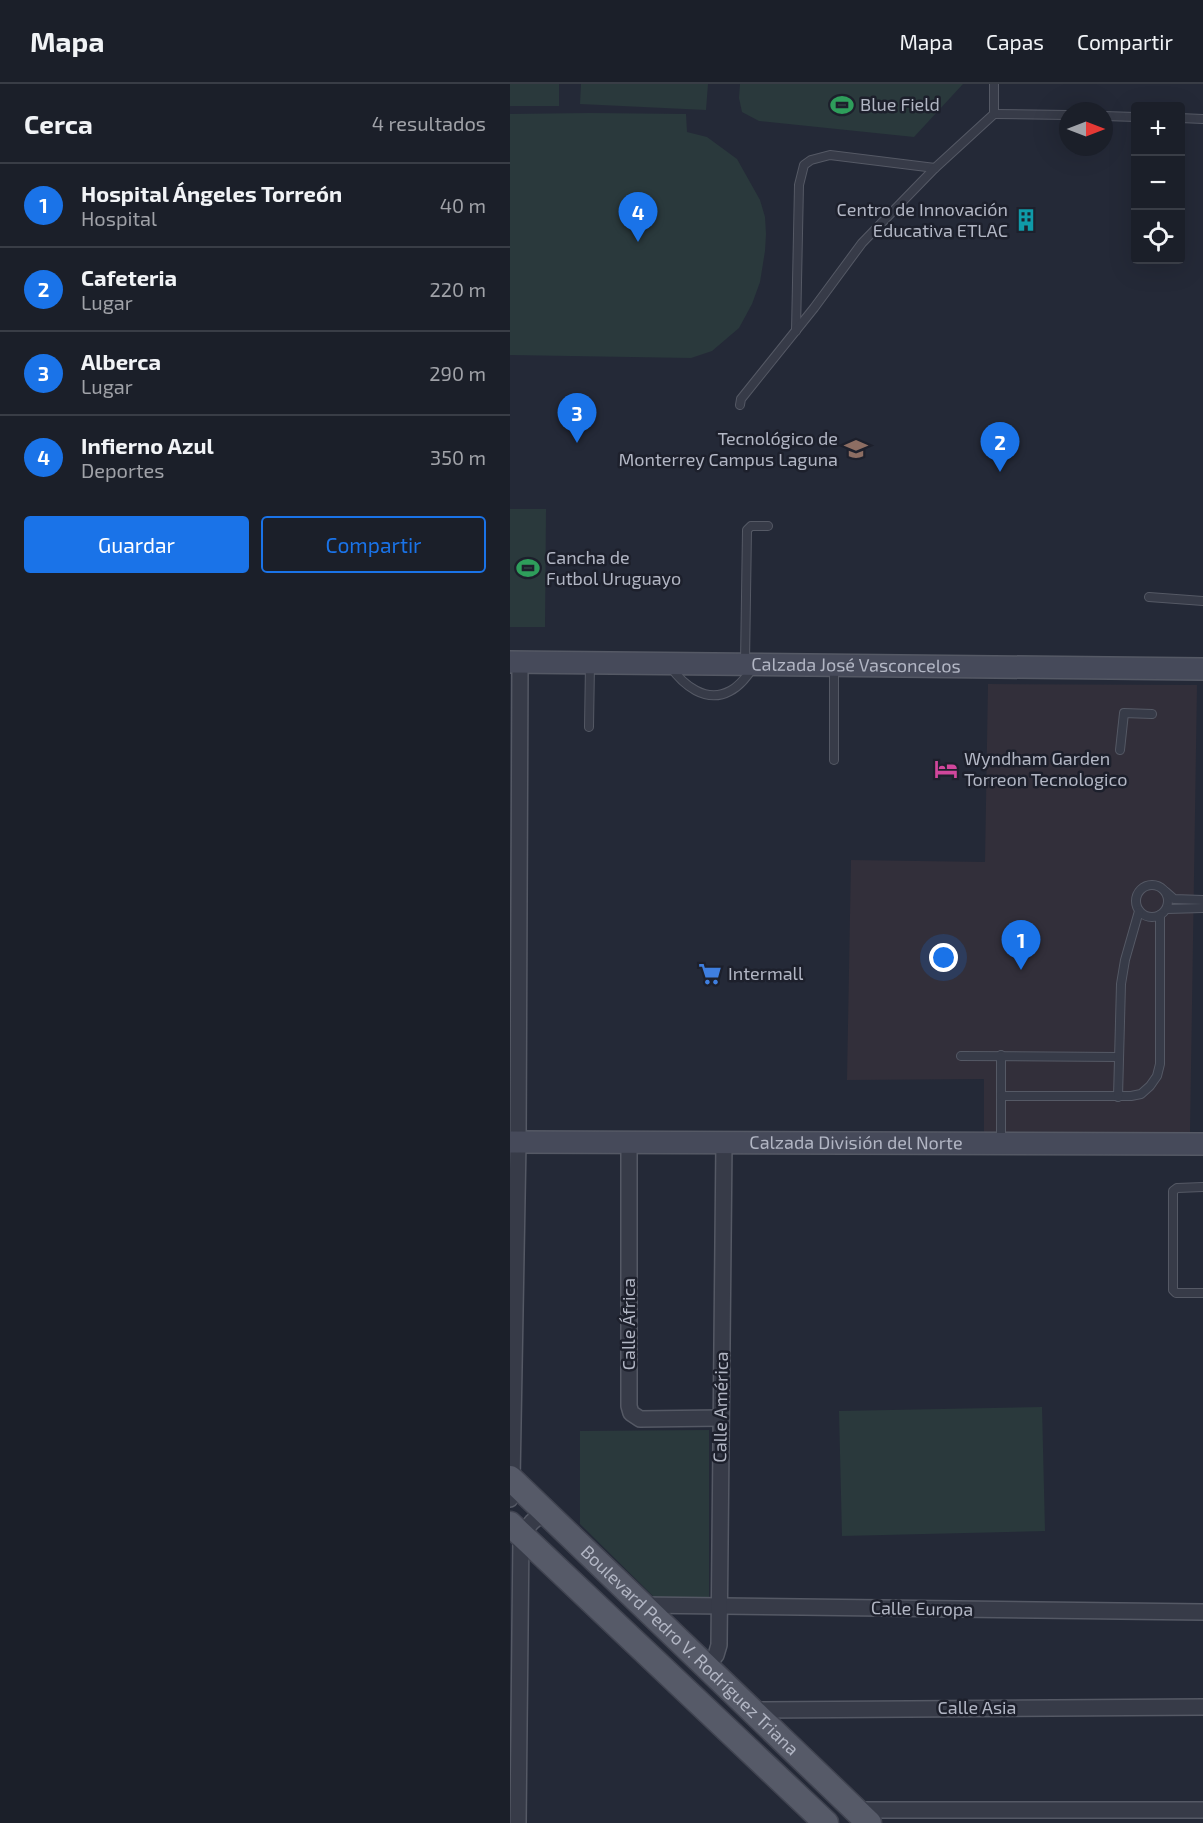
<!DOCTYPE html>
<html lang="es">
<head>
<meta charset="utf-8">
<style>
	body { margin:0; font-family:"Exo 2",sans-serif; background:#282c35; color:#f1f3f6 }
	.controls { position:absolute; right:18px; top:18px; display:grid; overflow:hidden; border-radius:6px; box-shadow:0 6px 24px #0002 }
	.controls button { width:54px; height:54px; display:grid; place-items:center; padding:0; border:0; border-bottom:2px solid #393d46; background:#1b1f29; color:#f1f3f6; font:30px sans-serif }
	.compass { position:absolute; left:549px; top:18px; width:54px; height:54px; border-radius:50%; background:#1b1f29; box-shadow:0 6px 24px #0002; rotate:90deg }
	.you { position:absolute; left:434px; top:874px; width:21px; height:21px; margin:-15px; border:4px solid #fff; border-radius:50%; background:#1a73e8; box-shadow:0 0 0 9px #1a73e833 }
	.badge { display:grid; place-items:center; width:39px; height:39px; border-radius:50%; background:#1a73e8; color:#fff; font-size:20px; font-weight:700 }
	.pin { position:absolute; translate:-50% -50px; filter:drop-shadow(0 2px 3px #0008) }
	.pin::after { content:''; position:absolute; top:32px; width:21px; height:18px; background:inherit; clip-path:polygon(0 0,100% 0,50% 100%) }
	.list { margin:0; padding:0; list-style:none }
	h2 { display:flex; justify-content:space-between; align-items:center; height:78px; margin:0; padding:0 24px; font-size:26px }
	h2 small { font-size:20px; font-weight:400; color:#a0a2a8 }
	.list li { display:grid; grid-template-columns:39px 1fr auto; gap:18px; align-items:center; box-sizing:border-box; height:84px; padding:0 24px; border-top:2px solid #393d46 }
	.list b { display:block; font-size:22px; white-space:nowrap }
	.list p { margin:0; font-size:20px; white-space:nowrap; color:#a0a2a8 }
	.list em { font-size:20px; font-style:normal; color:#a0a2a8 }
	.actions { display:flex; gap:12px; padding:18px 24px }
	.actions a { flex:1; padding:14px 0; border:2px solid #1a73e8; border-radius:6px; text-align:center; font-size:21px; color:#1a73e8 }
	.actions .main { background:#1a73e8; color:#fff }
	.icon { flex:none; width:33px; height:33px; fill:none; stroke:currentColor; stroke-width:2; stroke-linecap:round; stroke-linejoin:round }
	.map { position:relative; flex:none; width:693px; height:1739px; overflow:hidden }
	header { display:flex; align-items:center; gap:36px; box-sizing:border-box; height:84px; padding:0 30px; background:#1b1f29; border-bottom:2px solid #393d46 }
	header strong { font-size:28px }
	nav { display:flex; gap:33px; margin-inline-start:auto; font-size:21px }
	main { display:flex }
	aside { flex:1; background:#1b1f29 }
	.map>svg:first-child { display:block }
</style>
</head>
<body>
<header>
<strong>Mapa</strong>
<nav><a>Mapa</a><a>Capas</a><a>Compartir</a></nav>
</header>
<main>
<aside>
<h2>Cerca<small>4 resultados</small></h2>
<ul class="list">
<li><span class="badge">1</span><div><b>Hospital Ángeles Torreón</b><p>Hospital</p></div><em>40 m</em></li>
<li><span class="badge">2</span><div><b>Cafeteria</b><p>Lugar</p></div><em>220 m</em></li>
<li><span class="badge">3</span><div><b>Alberca</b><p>Lugar</p></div><em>290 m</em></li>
<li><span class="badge">4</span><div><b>Infierno Azul</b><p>Deportes</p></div><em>350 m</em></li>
</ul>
<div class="actions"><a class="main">Guardar</a><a>Compartir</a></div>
</aside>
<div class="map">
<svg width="693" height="1739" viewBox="0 0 693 1739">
	<rect width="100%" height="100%" fill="#242937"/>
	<path fill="#322f3a" d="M478,600L687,601L680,1049H474V995L337,996L341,776L475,778Z"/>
	<g fill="#2a393c">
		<rect x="0" y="0" width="49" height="22"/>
		<path d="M71,0H198L196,26L70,20Z"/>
		<path d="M230,0H453L404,53L249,37L232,28L229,14Z"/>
		<path d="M80,29L176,30L177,48L197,53L227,75L250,116L255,133L256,150L255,167L250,198L242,220L229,244L202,267L181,274L0,271V30Z"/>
		<path d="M0,425H36L35,543H0Z"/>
		<path d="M532,1323L535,1447L332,1452L329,1327Z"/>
		<path d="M199,1346V1513L145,1514L70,1440V1347Z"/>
	</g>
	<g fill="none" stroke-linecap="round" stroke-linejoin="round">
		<g stroke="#555965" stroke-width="10">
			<g id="lane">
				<path d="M484,30L558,31"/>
				<path d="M594,32L626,33"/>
				<path d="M670,34L693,35"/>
				<path d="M286,247L289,101L294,81L301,76L320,71L425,84"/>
				<path d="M230,321L231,315L304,224L352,159L425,84L484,30V0"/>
				<path d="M639,513L693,517"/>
				<path d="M235,578L237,446L241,442H258"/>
				<path d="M160,582C173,601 196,620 220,607C230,602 237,592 243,584"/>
				<path d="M79,643L80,580"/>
				<path d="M610,666L614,629L642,630"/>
				<path d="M324,676V582"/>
				<circle cx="642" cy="817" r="16"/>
				<path d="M656,808L664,815L693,816"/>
				<path d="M657,825L693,824"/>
				<path d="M491,971V1057"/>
				<path d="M451,972L608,973"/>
				<path d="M491,1012H621L631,1010L640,1002L647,992L650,980V831"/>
				<path d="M608,1013L611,900L615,876L629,827"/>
				<path d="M693,1103L667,1104L663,1107V1206L666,1209H693"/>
			</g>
		</g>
		<g stroke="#555965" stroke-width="18">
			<g id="street">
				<path d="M119,1058V1322L121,1329L130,1335L211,1334"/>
				<path d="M0,1415L2,1396L8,1058L10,578"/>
				<path d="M131,1521L693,1528"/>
				<path d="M196,1583L206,1571L209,1561L214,1058"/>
				<path d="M240,1626L693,1623"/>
				<path d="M345,1726H693"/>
				<path d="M8,1739L11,1451L22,1438L34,1428"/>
			</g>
		</g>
		<g stroke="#555965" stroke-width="24">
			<g id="secondary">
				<path id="s1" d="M0,578L693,585"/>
				<path id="s2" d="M0,1058L693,1060"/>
			</g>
		</g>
		<g stroke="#414451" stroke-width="27">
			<g id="primary">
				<path id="s3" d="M0,1394L359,1739"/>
				<path d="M0,1440L316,1739"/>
			</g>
		</g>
		<use href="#lane" stroke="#373b48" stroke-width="8"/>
		<use href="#street" stroke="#373b48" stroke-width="15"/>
		<use href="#secondary" stroke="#464a5a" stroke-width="21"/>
		<use href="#primary" stroke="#565a68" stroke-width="24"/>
	</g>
	<defs>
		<g id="stadium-bare" transform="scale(1.8)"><path d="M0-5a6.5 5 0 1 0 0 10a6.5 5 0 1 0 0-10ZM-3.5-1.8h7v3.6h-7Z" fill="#2e9e5b" stroke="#1d202c" stroke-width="2.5" paint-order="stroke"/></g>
		<g id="building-bare" transform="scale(1.8)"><path d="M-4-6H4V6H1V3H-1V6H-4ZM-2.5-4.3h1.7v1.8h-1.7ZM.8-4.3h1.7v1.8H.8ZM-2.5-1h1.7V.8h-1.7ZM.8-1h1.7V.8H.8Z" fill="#0f9aa8" stroke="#1d202c" stroke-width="2.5" paint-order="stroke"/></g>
		<g id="university-bare" transform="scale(1.8)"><path d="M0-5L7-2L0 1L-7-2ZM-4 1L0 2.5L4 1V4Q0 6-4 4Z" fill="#8d6e63" stroke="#1d202c" stroke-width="2.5" paint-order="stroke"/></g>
		<g id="hotel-bare" transform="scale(1.8)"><path d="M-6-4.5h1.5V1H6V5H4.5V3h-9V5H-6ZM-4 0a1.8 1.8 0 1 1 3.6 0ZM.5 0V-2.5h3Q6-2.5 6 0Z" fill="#d1479c" stroke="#1d202c" stroke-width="2.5" paint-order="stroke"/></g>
		<g id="supermarket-bare" transform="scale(1.8)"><path d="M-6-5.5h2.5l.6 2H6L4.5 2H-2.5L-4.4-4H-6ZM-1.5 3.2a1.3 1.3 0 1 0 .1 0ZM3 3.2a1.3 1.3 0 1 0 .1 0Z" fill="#3f7fe0" stroke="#1d202c" stroke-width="2.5" paint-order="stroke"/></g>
	</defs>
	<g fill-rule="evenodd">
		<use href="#stadium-bare" x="332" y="21"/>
		<use href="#building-bare" x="516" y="136"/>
		<use href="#university-bare" x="346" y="365"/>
		<use href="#stadium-bare" x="18" y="484"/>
		<use href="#hotel-bare" x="436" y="685"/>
		<use href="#supermarket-bare" x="200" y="890"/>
	</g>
	<g text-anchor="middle" stroke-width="5" stroke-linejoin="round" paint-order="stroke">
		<g font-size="18" fill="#b2b6c4" stroke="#1d202c" text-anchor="start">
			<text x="350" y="27">Blue Field</text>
			<text x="498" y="132" text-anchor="end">Centro de Innovación<tspan x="498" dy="21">Educativa ETLAC</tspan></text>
			<text x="328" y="361" text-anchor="end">Tecnológico de<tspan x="328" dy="21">Monterrey Campus Laguna</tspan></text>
			<text x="36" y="480">Cancha de<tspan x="36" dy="21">Futbol Uruguayo</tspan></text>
			<text x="454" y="681">Wyndham Garden<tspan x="454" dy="21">Torreon Tecnologico</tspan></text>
			<text x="218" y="896">Intermall</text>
		</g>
		<g font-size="18" fill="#b2b6c4" stroke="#1d202c">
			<text dy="6" stroke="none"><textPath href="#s1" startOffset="346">Calzada José Vasconcelos</textPath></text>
			<text dy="6" stroke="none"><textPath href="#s2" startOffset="346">Calzada División del Norte</textPath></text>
			<text transform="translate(119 1240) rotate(-90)" y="6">Calle África</text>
			<text transform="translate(211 1323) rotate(-89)" y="6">Calle América</text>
			<text transform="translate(412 1525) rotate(1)" y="6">Calle Europa</text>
			<text dy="6" stroke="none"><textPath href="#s3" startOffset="249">Boulevard Pedro V. Rodríguez Triana</textPath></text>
			<text x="467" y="1630">Calle Asia</text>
		</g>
	</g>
</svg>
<div class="controls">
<button>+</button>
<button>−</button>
<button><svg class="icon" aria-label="locate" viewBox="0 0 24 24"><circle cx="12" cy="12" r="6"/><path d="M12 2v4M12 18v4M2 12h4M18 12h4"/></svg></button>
</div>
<svg class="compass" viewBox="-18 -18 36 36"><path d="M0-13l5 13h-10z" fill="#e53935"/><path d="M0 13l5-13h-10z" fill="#a0a2a8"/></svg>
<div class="you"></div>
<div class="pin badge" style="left:511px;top:886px">1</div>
<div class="pin badge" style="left:490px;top:388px">2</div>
<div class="pin badge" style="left:67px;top:359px">3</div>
<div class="pin badge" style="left:128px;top:158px">4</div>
</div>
</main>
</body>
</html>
